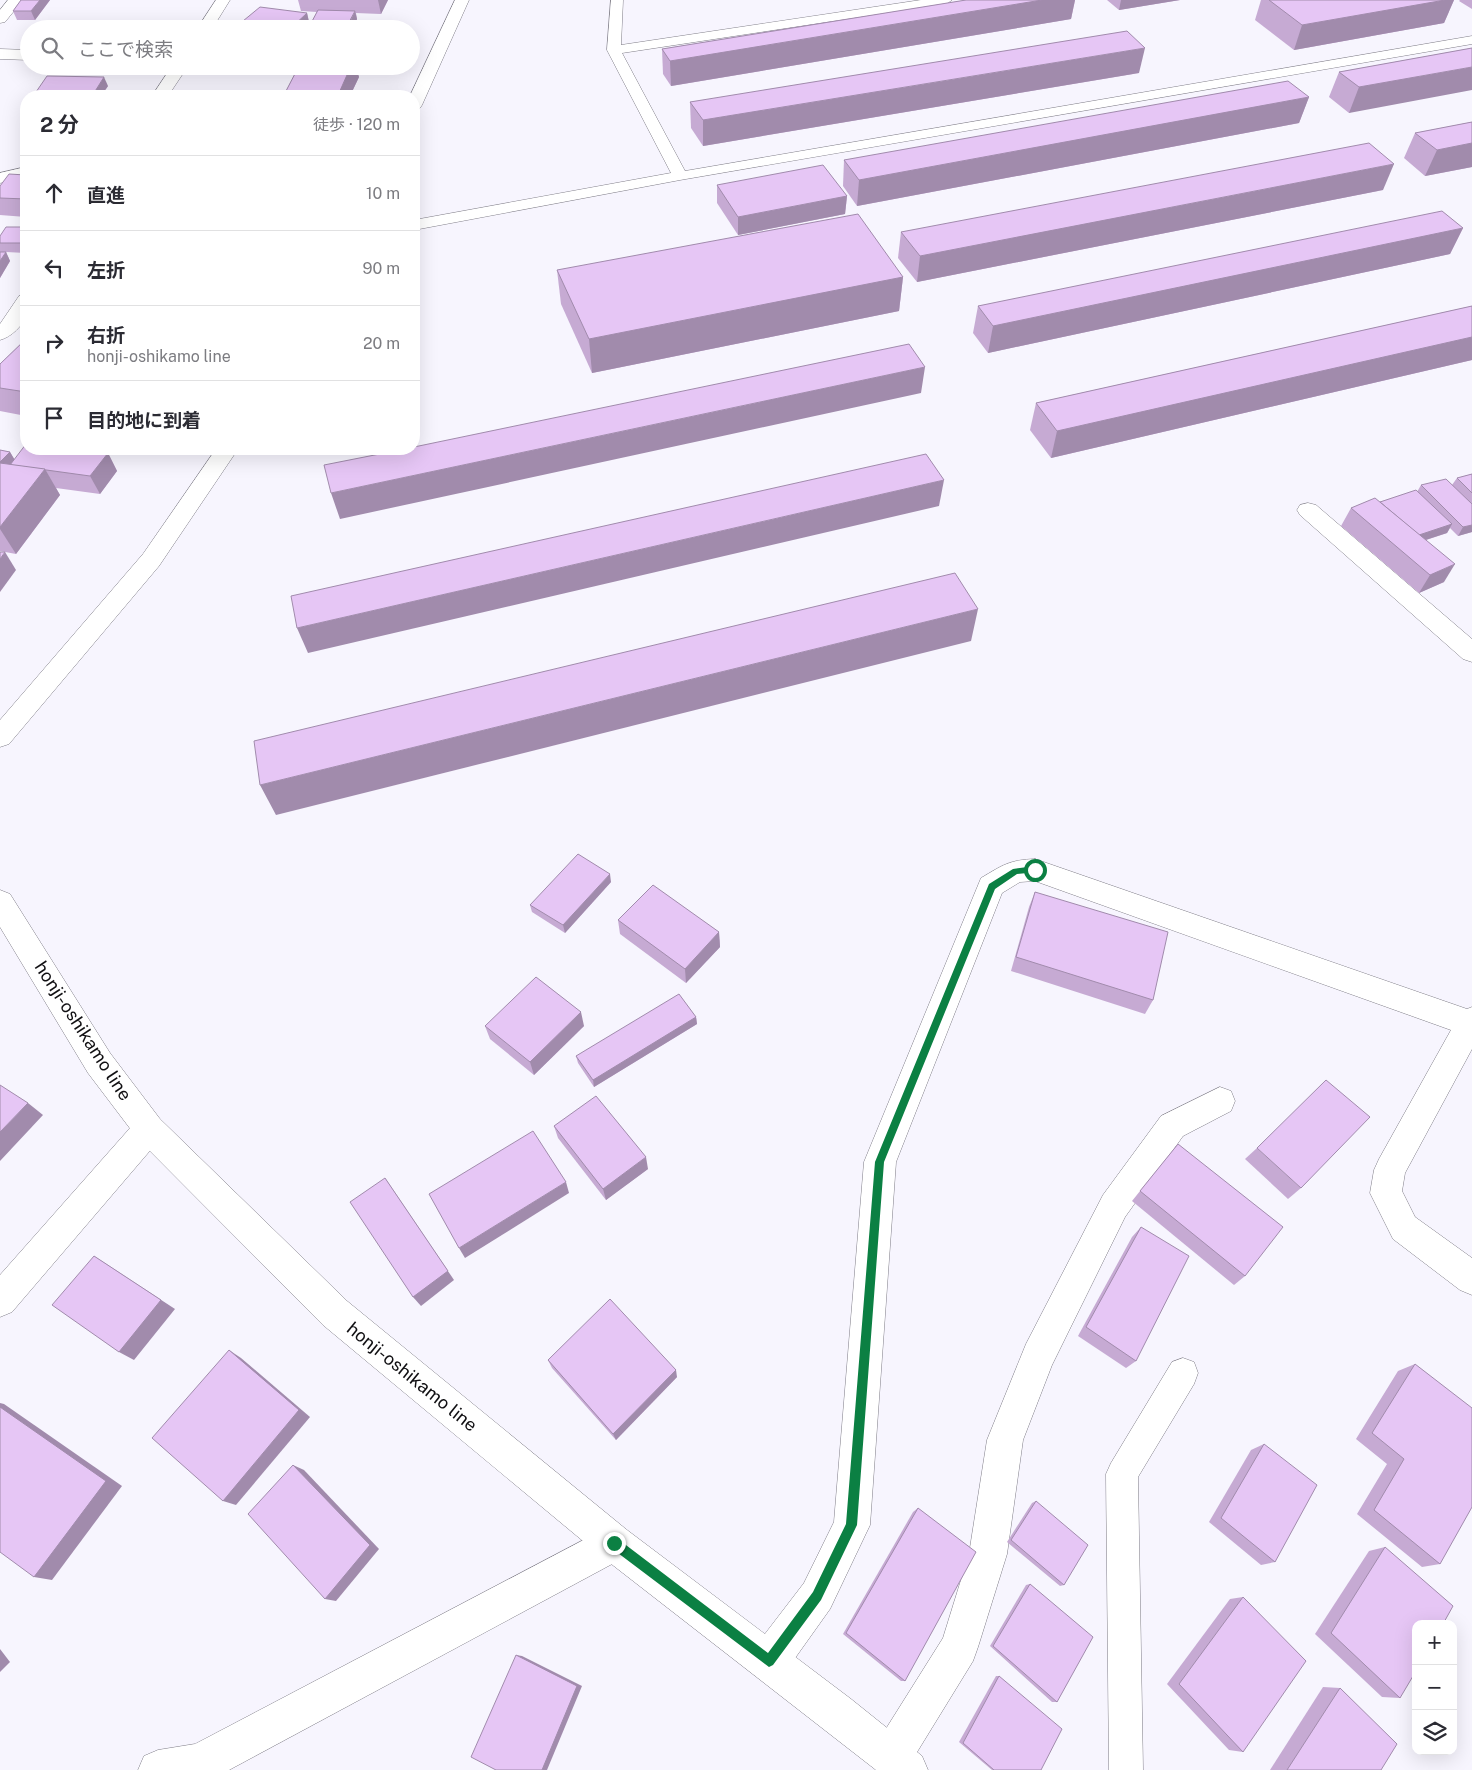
<!DOCTYPE html>
<html lang="ja">
<head>
<meta charset="utf-8">
<style>
	body { margin:0; font-family:"Public Sans","Noto Sans JP",sans-serif; background:#f2f2f3; color:#2b2b33 }
	.controls { position:absolute; right:15px; bottom:15px; display:grid; overflow:hidden; border-radius:10px; box-shadow:0 5px 20px #0002 }
	.controls button { width:45px; height:45px; display:grid; place-items:center; padding:0; border:0; border-bottom:1px solid #e1e1e2; background:#fff; color:#2b2b33; font:25px sans-serif }
	.stop { position:absolute; width:15px; height:15px; margin:-11px; border:4px solid #0b8043; border-radius:50%; background:#fff }
	.stop.end { background:#0b8043; border-color:#fff; box-shadow:0 1px 5px #0008 }
	.list { margin:0; padding:0; list-style:none }
	h2 { display:flex; justify-content:space-between; align-items:center; height:65px; margin:0; padding:0 20px; font-size:21px }
	h2 small { font-size:16px; font-weight:400; color:#7c7c81 }
	.list li { display:grid; grid-template-columns:32px 1fr auto; gap:15px; align-items:center; box-sizing:border-box; height:75px; padding:0 20px; border-top:1px solid #e1e1e2 }
	.list b { display:block; font-size:19px; white-space:nowrap }
	.list p { margin:0; font-size:16px; white-space:nowrap; color:#7c7c81 }
	.list em { font-size:16px; font-style:normal; color:#7c7c81 }
	.icon { flex:none; width:28px; height:28px; fill:none; stroke:currentColor; stroke-width:2; stroke-linecap:round; stroke-linejoin:round }
	.map { position:relative; flex:none; width:1472px; height:1770px; overflow:hidden }
	.search { position:absolute; background:#fff; box-shadow:0 5px 20px #0002; left:20px; top:20px; width:400px; height:55px; display:flex; align-items:center; gap:12px; box-sizing:border-box; padding:0 18px; border-radius:28px; color:#7c7c81; font-size:19px }
	.panel { position:absolute; background:#fff; box-shadow:0 5px 20px #0002; left:20px; top:90px; width:400px; height:365px; border-radius:20px }
	.map>svg:first-child { display:block }
</style>
</head>
<body>
<div class="map">
<svg width="1472" height="1770" viewBox="0 0 1472 1770">
	<rect width="100%" height="100%" fill="#f7f5fe"/>
	<g fill="none" stroke-linecap="round" stroke-linejoin="round">
		<g stroke="#7f7d87" stroke-width="1">
			<g id="lane">
				<path d="M611,0H623L621,45L921,0H952L946,4L622,53L685,171L1472,36V44L680,180L414,230V220L671,173L607,50Z"/>
				<path d="M1183,1358L1194,1362L1198,1373L1194,1384L1138,1477L1143,1770H1109L1106,1474L1111,1463L1172,1362Z"/>
			</g>
		</g>
		<g stroke="#7f7d87" stroke-width="1">
			<g id="street">
				<path d="M8,0H23L5,22L0,23V10Z"/>
				<path d="M216,0H230L212,29H197Z"/>
				<path d="M0,49L29,50V60L0,59Z"/>
				<path d="M172,66H188L168,96H152Z"/>
				<path d="M26,167V177L0,183V173Z"/>
				<path d="M26,294C26,300 28,309 26,315C23,326 11,337 0,340V324L19,296Z"/>
				<path d="M1308,503L1316,505L1472,639V662L1463,659L1300,515L1297,510L1300,505Z"/>
				<path d="M1035,859L1467,1009L1472,1007V1049L1405,1173L1402,1191L1415,1217L1472,1258V1295L1460,1290L1393,1239L1370,1193L1374,1170L1379,1159L1451,1030L1035,881L1020,882L1002,893L896,1162L870,1525L830,1609L783,1675L769,1680L755,1675L750,1661L755,1647L804,1583L834,1522L864,1162L981,878C1003,865 1009,860 1035,859Z"/>
				<path d="M1220,1087L1231,1091L1235,1101L1231,1111L1183,1136L1125,1217L1052,1365L1023,1440L1007,1554L978,1647L973,1661L906,1770H876L871,1757L877,1743L943,1638L969,1554L987,1440L1026,1344L1103,1195L1161,1116Z"/>
				<path d="M149,1114L160,1119L165,1129L160,1139L12,1312L0,1317V1275L138,1119Z"/>
				<path d="M614,1524L627,1530L633,1543L627,1556L229,1770H138L144,1756L158,1750L195,1744Z"/>
			</g>
		</g>
		<g stroke="#7f7d87" stroke-width="1">
			<g id="secondary">
				<path d="M455,0H469L422,105L420,108L414,110V96H410Z"/>
				<path d="M216,449H238L159,566L9,744L0,747V720L143,554Z"/>
				<path d="M0,890L10,894L110,1053L160,1119L347,1301L627,1530L851,1699L922,1756L928,1770H876L601,1556L323,1325L138,1139L88,1073L0,927Z"/>
			</g>
		</g>
		<use href="#lane" fill="#fff" fill-rule="evenodd"/>
		<use href="#street" fill="#fff" fill-rule="evenodd"/>
		<use href="#secondary" fill="#fff" fill-rule="evenodd"/>
	</g>
	<g fill="#c6aad3">
		<path d="M21,0H50L35,20H17L13,11Z"/>
		<path d="M298,0H388L381,14L356,13L357,19L353,29H310L309,27L317,12L301,11Z"/>
		<path d="M966,0H1075L1071,19L671,86L663,74L662,49Z"/>
		<path d="M1107,0H1180L1119,10Z"/>
		<path d="M1261,0H1454L1444,23L1294,50L1255,20Z"/>
		<path d="M1460,0H1472V9L1459,1Z"/>
		<path d="M307,13L309,22L302,29H246L243,21Z"/>
		<path d="M1472,48L1349,113L1329,97L1339,72Z"/>
		<path d="M225,66H357L356,68L359,77L350,96H287L286,91L296,72L226,71Z"/>
		<path d="M1139,73L703,146L691,128L690,102Z"/>
		<path d="M108,86L101,96H38L36,92Z"/>
		<path d="M1309,97L1299,123L857,206L843,186L844,160Z"/>
		<path d="M1472,122V167L1425,176L1404,158L1415,133Z"/>
		<path d="M26,175V217L0,215V186Z"/>
		<path d="M717,185L847,196L845,214L738,235L717,203Z"/>
		<path d="M1383,190L917,282L898,258L901,232Z"/>
		<path d="M26,227V253L6,252L10,261L0,278V236Z"/>
		<path d="M1463,228L1450,254L988,353L973,333L978,306Z"/>
		<path d="M557,270L903,277L899,311L592,373L561,304Z"/>
		<path d="M1472,306V360L1051,458L1030,430L1036,403Z"/>
		<path d="M26,339V416L0,411V364Z"/>
		<path d="M0,450L10,452L14,459L108,453L117,471L100,494L56,488L60,495L16,554L0,551Z"/>
		<path d="M1472,474V532L1458,536L1450,528L1447,533L1426,540L1444,582L1419,593L1341,526L1351,508L1379,502L1417,492L1421,485H1452L1457,478Z"/>
		<path d="M611,882L565,933L532,912L530,905Z"/>
		<path d="M1035,892L1153,1000L1145,1014L1011,971L1029,907Z"/>
		<path d="M618,920L719,932L720,947L686,983L620,934Z"/>
		<path d="M696,1017L697,1024L594,1087L578,1063L576,1056Z"/>
		<path d="M485,1026H584L534,1075L490,1039Z"/>
		<path d="M554,1126L648,1169L606,1200L558,1138Z"/>
		<path d="M1178,1144L1245,1276L1234,1285L1132,1201Z"/>
		<path d="M1257,1148L1301,1188L1288,1199L1245,1159Z"/>
		<path d="M1141,1227L1136,1361L1126,1368L1078,1336L1132,1237Z"/>
		<path d="M548,1360L677,1377L616,1440L552,1368Z"/>
		<path d="M1415,1364L1440,1564L1422,1567L1357,1514L1387,1464L1356,1439L1398,1371Z"/>
		<path d="M1264,1444L1275,1562L1261,1565L1209,1522L1251,1450Z"/>
		<path d="M1036,1501L1064,1585L1060,1586L1007,1542L1032,1503Z"/>
		<path d="M918,1508L905,1681H901L843,1634L913,1512Z"/>
		<path d="M1385,1547L1400,1698L1382,1697L1315,1634L1369,1551Z"/>
		<path d="M1030,1584L1057,1702H1052L990,1646L1026,1585Z"/>
		<path d="M1243,1597V1752L1229,1750L1167,1684L1230,1599Z"/>
		<path d="M996,1676H999L1041,1770H992L959,1742Z"/>
		<path d="M1323,1687L1340,1688L1381,1770H1270Z"/>
	</g>
	<g fill="#a18bac">
		<path d="M40,0H50L35,20L31,11Z"/>
		<path d="M378,0H388L381,14Z"/>
		<path d="M1042,0H1075L1071,19L671,86L670,61Z"/>
		<path d="M1121,0H1180L1119,10Z"/>
		<path d="M1445,0H1454L1444,23L1294,50L1302,25Z"/>
		<path d="M355,11L357,19L353,29H347Z"/>
		<path d="M307,13L309,22L302,29H292L291,28Z"/>
		<path d="M1145,48L1139,73L703,146V120Z"/>
		<path d="M351,66H357L356,68L359,77L350,96H340L339,93Z"/>
		<path d="M1472,67V90L1349,113L1359,87Z"/>
		<path d="M104,77L108,86L101,96H96L94,93Z"/>
		<path d="M1309,97L1299,123L857,206L859,180Z"/>
		<path d="M1472,143V167L1425,176L1437,150Z"/>
		<path d="M1394,164L1383,190L917,282L920,256Z"/>
		<path d="M847,196L845,214L738,235V217Z"/>
		<path d="M1463,228L1450,254L988,353L993,326Z"/>
		<path d="M6,252L10,261L0,278V261Z"/>
		<path d="M903,277L899,311L592,373L589,339Z"/>
		<path d="M1472,337V360L1051,458L1057,431Z"/>
		<path d="M925,367L921,393L340,519L331,493Z"/>
		<path d="M10,452L19,467L0,491V462Z"/>
		<path d="M108,453L117,471L100,494L90,476Z"/>
		<path d="M45,469L60,495L16,554L0,529V527Z"/>
		<path d="M944,480L939,506L308,653L297,628Z"/>
		<path d="M1452,524L1447,533L1410,545L1416,536Z"/>
		<path d="M1472,525V532L1458,536L1463,527Z"/>
		<path d="M5,552L16,570L0,592V559Z"/>
		<path d="M1455,564L1444,582L1419,593L1430,575Z"/>
		<path d="M978,609L971,641L276,815L260,785Z"/>
		<path d="M610,874L611,882L565,933L563,925Z"/>
		<path d="M719,932L720,947L686,983L685,969Z"/>
		<path d="M581,1012L584,1026L534,1075L530,1062Z"/>
		<path d="M696,1017L697,1024L594,1087L593,1080Z"/>
		<path d="M28,1103L43,1115L0,1161V1132Z"/>
		<path d="M646,1157L648,1169L606,1200L603,1189Z"/>
		<path d="M385,1178L454,1280L421,1306L413,1297Z"/>
		<path d="M566,1182L569,1193L465,1258L459,1248Z"/>
		<path d="M94,1256L175,1309L134,1360L119,1352Z"/>
		<path d="M229,1350L241,1358L310,1417L236,1505L223,1501Z"/>
		<path d="M676,1370L677,1377L616,1440L613,1434Z"/>
		<path d="M0,1403L4,1404L122,1486L52,1580L34,1577L0,1407Z"/>
		<path d="M293,1465L304,1470L379,1549L336,1601L325,1599Z"/>
		<path d="M0,1649L10,1662L0,1672Z"/>
		<path d="M516,1655L522,1656L582,1686L547,1770H542Z"/>
	</g>
	<g fill="#e6c6f5" stroke="#a18bac">
		<path d="M21,0H40L31,11H13Z"/>
		<path d="M966,0H1042L670,61L662,49Z"/>
		<path d="M1269,0H1445L1302,25Z"/>
		<path d="M260,7L307,13L291,28L243,21Z"/>
		<path d="M318,10L355,11L346,28L309,27Z"/>
		<path d="M1127,31L1145,48L703,120L690,102Z"/>
		<path d="M1472,48V67L1359,87L1339,72Z"/>
		<path d="M299,66H351L339,93L286,91Z"/>
		<path d="M47,76L104,77L94,93L36,92Z"/>
		<path d="M1288,81L1309,97L859,180L844,160Z"/>
		<path d="M1472,122V143L1437,150L1415,133Z"/>
		<path d="M1369,143L1394,164L920,256L901,232Z"/>
		<path d="M823,165L847,196L738,217L717,185Z"/>
		<path d="M9,174L26,175V199L0,198V186Z"/>
		<path d="M1442,211L1463,228L993,326L978,306Z"/>
		<path d="M858,214L903,277L589,339L557,270Z"/>
		<path d="M6,227H26V243H0V236Z"/>
		<path d="M0,252H6L0,261Z"/>
		<path d="M1472,306V337L1057,431L1036,403Z"/>
		<path d="M26,339V392L0,388V364Z"/>
		<path d="M909,344L925,367L331,493L324,465L405,449H414V447Z"/>
		<path d="M26,444V449H78L108,453L90,476L10,465Z"/>
		<path d="M0,450L10,452L0,462Z"/>
		<path d="M926,454L944,480L297,628L291,596Z"/>
		<path d="M0,463L45,469L0,527Z"/>
		<path d="M1472,474V493L1457,478Z"/>
		<path d="M1446,479L1472,504V525L1463,527L1421,485Z"/>
		<path d="M1416,490L1452,524L1419,535L1380,502Z"/>
		<path d="M1375,498L1455,564L1430,575L1351,508Z"/>
		<path d="M0,552H5L0,559Z"/>
		<path d="M955,573L978,609L260,785L254,741Z"/>
		<path d="M578,854L610,874L563,925L530,905Z"/>
		<path d="M653,885L719,932L685,969L618,920Z"/>
		<path d="M1035,892L1168,932L1153,1000L1016,957Z"/>
		<path d="M536,977L581,1012L530,1062L485,1026Z"/>
		<path d="M679,994L696,1017L593,1080L576,1056Z"/>
		<path d="M1326,1080L1370,1117L1301,1188L1257,1148Z"/>
		<path d="M0,1085L28,1103L0,1132Z"/>
		<path d="M596,1096L646,1157L603,1189L554,1126Z"/>
		<path d="M533,1131L566,1182L459,1248L429,1194Z"/>
		<path d="M1178,1144L1283,1227L1245,1276L1140,1191Z"/>
		<path d="M385,1178L448,1271L413,1297L350,1202Z"/>
		<path d="M1141,1227L1189,1256L1136,1361L1086,1327Z"/>
		<path d="M94,1256L161,1300L119,1352L52,1305Z"/>
		<path d="M610,1299L676,1370L613,1434L548,1360Z"/>
		<path d="M229,1350L299,1410L223,1501L152,1438Z"/>
		<path d="M1415,1364L1472,1408V1507L1440,1564L1374,1510L1404,1459L1372,1433Z"/>
		<path d="M0,1407L106,1481L34,1577L0,1552Z"/>
		<path d="M1264,1444L1317,1485L1275,1562L1221,1518Z"/>
		<path d="M293,1465L370,1545L325,1599L248,1514Z"/>
		<path d="M1036,1501L1088,1545L1064,1585L1011,1540Z"/>
		<path d="M918,1508L976,1552L905,1681L846,1633Z"/>
		<path d="M1385,1547L1453,1606L1443,1624H1416V1671L1400,1698L1331,1633Z"/>
		<path d="M1030,1584L1093,1637L1057,1702L993,1646Z"/>
		<path d="M1243,1597L1306,1661L1243,1752L1179,1684Z"/>
		<path d="M516,1655L577,1686L542,1770H496L471,1757Z"/>
		<path d="M999,1676L1062,1729L1041,1770H994L963,1743Z"/>
		<path d="M1340,1688L1397,1744L1381,1770H1287Z"/>
	</g>
	<path fill="#0b8043" d="M1035,866L1038,867V872L1017,874L995,889L884,1162L857,1525L821,1600L773,1665L769,1667L610,1547L609,1543L610,1539L614,1538L618,1539L768,1653L813,1592L846,1524L875,1162L989,884L1013,869Z"/>
	<g text-anchor="middle" stroke-width="5" stroke-linejoin="round" paint-order="stroke">
		<g font-size="18" fill="#111013" stroke="#fff">
			<text transform="translate(83 1031) rotate(57)" y="6">honji-oshikamo line</text>
			<text transform="translate(412 1377) rotate(39)" y="6">honji-oshikamo line</text>
		</g>
	</g>
</svg>
<div class="controls">
<button>+</button>
<button>−</button>
<button><svg class="icon" aria-label="layers" viewBox="0 0 24 24"><path d="M12 4l9 5-9 5-9-5zM3 14l9 5 9-5"/></svg></button>
</div>
<div class="stop" style="left:1035px;top:870px"></div>
<div class="stop end" style="left:614px;top:1543px"></div>
<div class="search"><svg class="icon" aria-label="search" viewBox="0 0 24 24"><circle cx="10" cy="10" r="6"/><path d="M15 15l6 6"/></svg>ここで検索</div>
<section class="panel">
<h2>2 分<small>徒歩 · 120 m</small></h2>
<ul class="list">
<li><svg class="icon" aria-label="ahead" viewBox="0 0 24 24"><path d="M12 20V5M6 11l6-6 6 6"/></svg><div><b>直進</b></div><em>10 m</em></li>
<li><svg class="icon" aria-label="left" viewBox="0 0 24 24"><path d="M17 20v-9H6M10 6l-5 5 5 5"/></svg><div><b>左折</b></div><em>90 m</em></li>
<li><svg class="icon" aria-label="right" viewBox="0 0 24 24"><path d="M7 20v-9h11M14 6l5 5-5 5"/></svg><div><b>右折</b><p>honji-oshikamo line</p></div><em>20 m</em></li>
<li><svg class="icon" aria-label="arrive" viewBox="0 0 24 24"><path d="M6 21V4h12l-3 4 3 4H6"/></svg><div><b>目的地に到着</b></div></li>
</ul>
</section>
</div>
</body>
</html>
